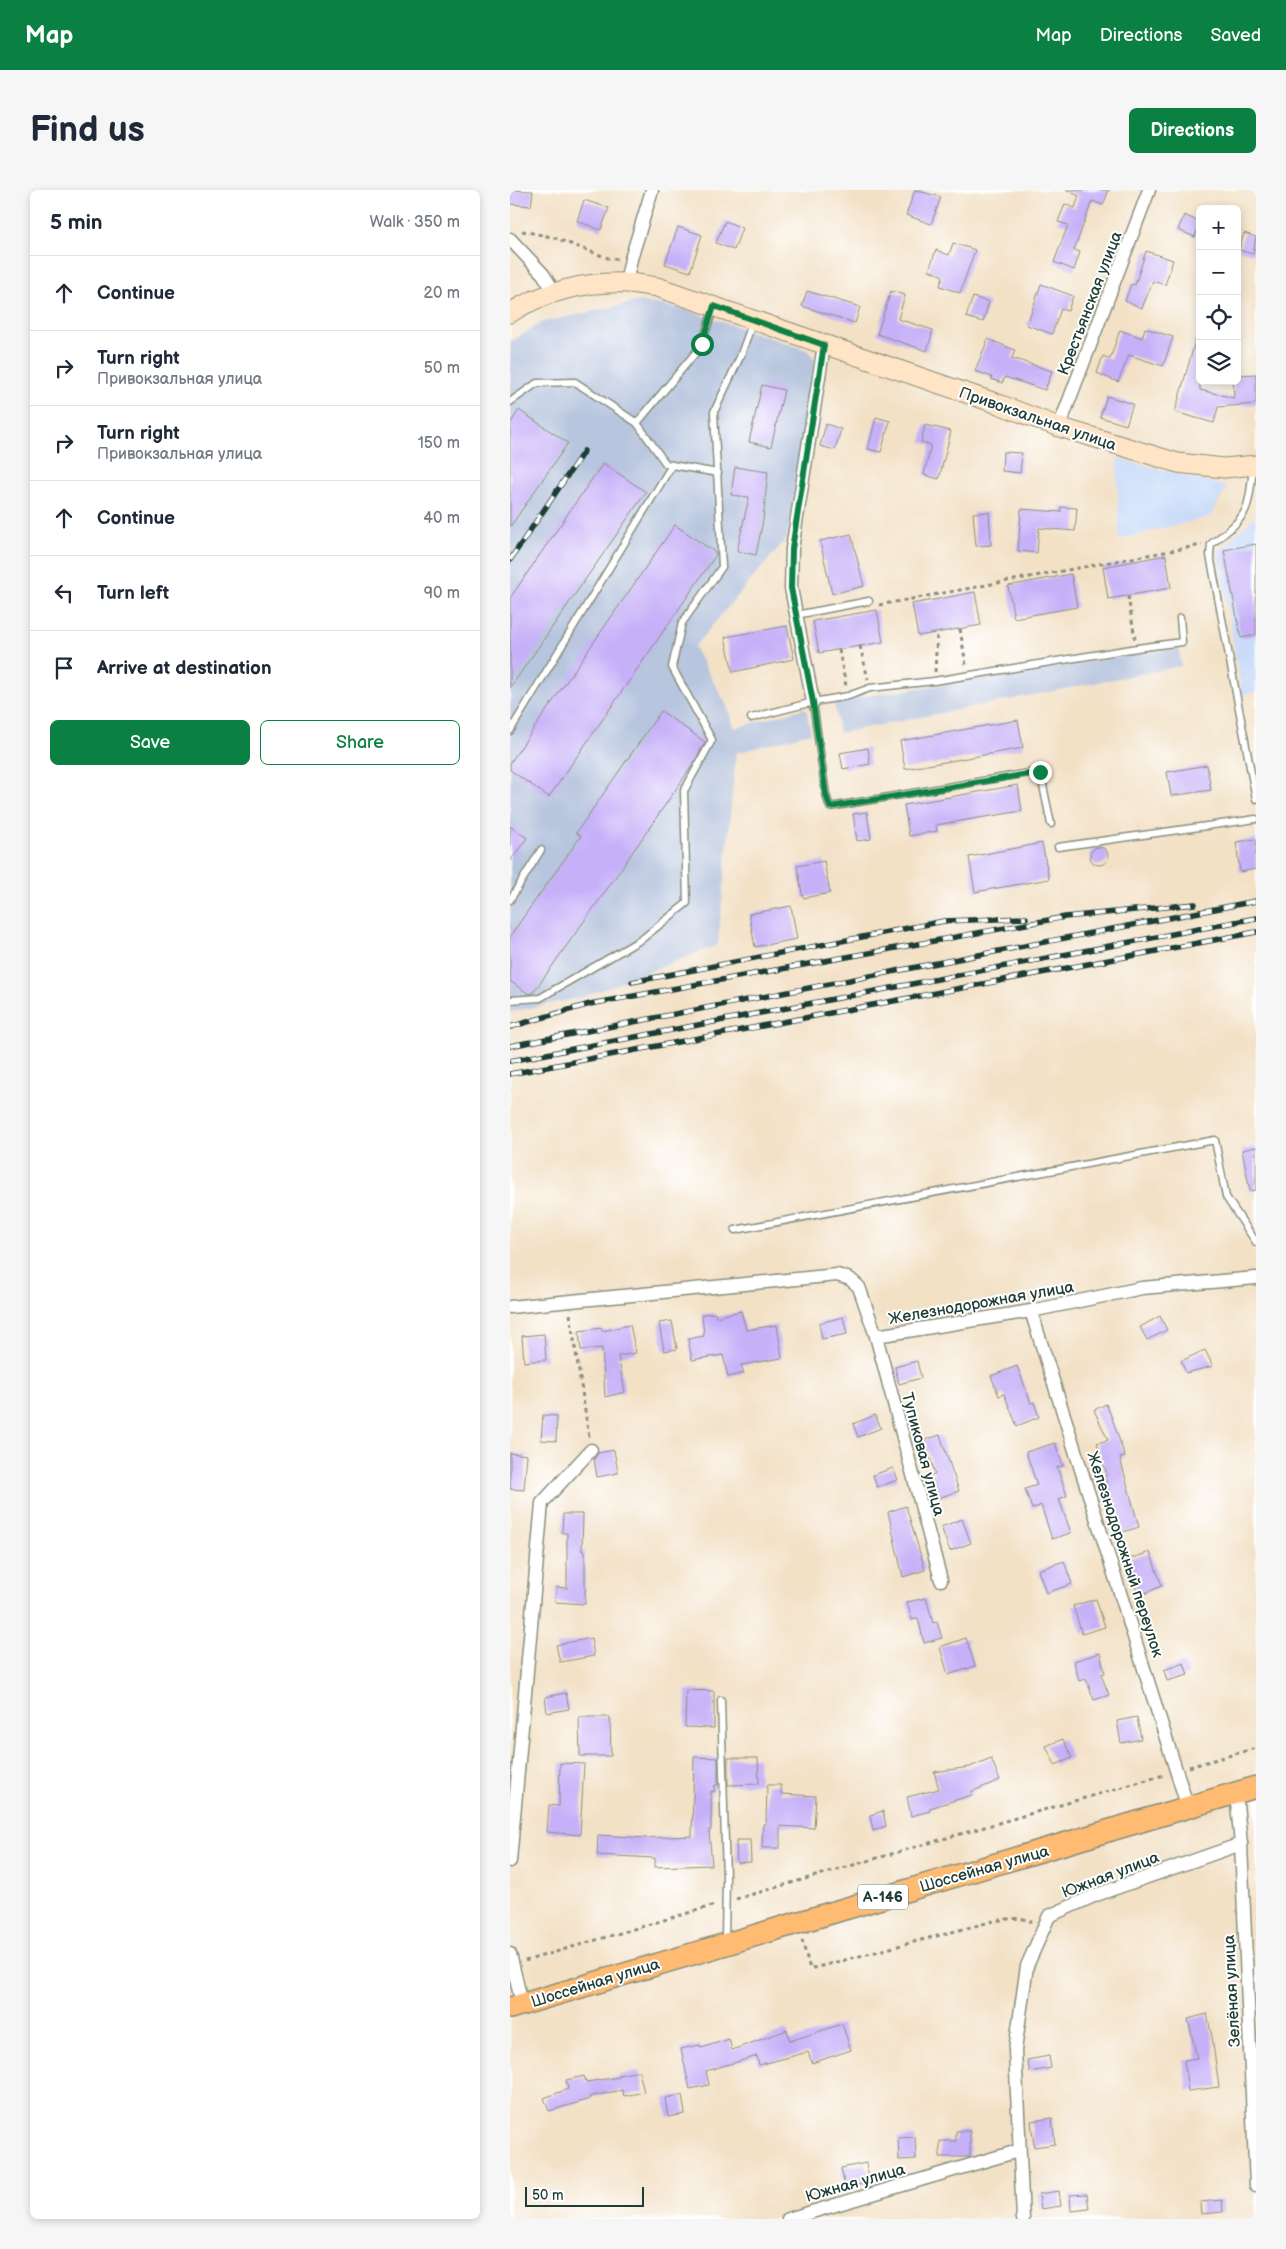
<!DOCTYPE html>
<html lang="en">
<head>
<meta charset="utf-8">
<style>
	body { margin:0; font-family:"Balsamiq Sans",sans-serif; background:#f6f6f7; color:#1f2937 }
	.controls { position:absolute; right:15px; top:15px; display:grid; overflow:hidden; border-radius:8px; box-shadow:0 2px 8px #0003 }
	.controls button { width:45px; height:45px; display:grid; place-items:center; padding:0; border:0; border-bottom:1px solid #e0e1e3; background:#fff; color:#1f2937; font:25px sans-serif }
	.scale { position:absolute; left:15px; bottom:12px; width:119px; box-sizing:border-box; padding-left:5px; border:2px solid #1f3d34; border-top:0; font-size:14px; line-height:18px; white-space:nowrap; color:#1f3d34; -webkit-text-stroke:4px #fff; paint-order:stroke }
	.stop { position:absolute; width:15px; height:15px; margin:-11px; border:4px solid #0b8043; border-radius:50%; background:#fff }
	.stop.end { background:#0b8043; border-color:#fff; box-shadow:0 1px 5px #0008 }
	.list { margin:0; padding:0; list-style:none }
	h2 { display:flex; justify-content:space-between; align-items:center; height:65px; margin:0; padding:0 20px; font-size:21px }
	h2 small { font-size:16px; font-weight:400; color:#747a83 }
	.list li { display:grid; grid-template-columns:32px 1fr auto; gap:15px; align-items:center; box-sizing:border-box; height:75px; padding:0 20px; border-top:1px solid #e0e1e3 }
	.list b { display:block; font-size:19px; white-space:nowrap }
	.list p { margin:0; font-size:16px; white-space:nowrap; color:#747a83 }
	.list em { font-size:16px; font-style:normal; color:#747a83 }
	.actions { display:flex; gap:10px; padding:15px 20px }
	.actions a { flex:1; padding:11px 0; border:1px solid #0b8043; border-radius:8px; text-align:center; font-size:18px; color:#0b8043 }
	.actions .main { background:#0b8043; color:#fff }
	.icon { flex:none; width:28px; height:28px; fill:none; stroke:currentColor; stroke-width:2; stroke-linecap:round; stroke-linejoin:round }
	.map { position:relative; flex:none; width:746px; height:2029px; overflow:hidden; border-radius:8px }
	header { display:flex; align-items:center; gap:30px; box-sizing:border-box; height:70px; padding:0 25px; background:#0b8043; color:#fff }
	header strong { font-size:24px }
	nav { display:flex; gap:28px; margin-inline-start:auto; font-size:18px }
	.intro { display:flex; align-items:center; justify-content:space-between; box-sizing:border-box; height:120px; padding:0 30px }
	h1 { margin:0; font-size:35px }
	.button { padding:12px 22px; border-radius:8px; background:#0b8043; color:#fff; font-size:18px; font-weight:700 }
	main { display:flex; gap:30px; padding:0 30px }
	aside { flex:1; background:#fff; border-radius:8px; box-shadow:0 2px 8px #0003 }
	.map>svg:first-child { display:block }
</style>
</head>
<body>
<header>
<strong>Map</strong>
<nav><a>Map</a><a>Directions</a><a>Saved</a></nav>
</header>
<div class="intro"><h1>Find us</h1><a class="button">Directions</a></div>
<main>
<aside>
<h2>5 min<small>Walk · 350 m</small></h2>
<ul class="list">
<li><svg class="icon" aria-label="ahead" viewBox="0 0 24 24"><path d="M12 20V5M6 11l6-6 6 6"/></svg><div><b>Continue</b></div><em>20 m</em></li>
<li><svg class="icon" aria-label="right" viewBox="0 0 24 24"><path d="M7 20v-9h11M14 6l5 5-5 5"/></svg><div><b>Turn right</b><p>Привокзальная улица</p></div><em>50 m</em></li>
<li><svg class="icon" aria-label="right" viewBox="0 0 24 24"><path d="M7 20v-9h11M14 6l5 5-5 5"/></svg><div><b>Turn right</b><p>Привокзальная улица</p></div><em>150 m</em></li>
<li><svg class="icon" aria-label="ahead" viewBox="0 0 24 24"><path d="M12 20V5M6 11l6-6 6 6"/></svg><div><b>Continue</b></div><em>40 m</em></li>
<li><svg class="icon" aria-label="left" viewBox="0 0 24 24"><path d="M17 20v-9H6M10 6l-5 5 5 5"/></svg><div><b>Turn left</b></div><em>90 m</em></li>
<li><svg class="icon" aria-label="arrive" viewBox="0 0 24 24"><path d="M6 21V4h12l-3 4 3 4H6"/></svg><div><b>Arrive at destination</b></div></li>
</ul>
<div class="actions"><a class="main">Save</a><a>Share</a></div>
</aside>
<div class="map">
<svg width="746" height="2029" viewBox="0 0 746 2029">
	<rect width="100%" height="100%" fill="#fff"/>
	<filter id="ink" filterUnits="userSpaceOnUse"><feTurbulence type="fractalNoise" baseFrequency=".02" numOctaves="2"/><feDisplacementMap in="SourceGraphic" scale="10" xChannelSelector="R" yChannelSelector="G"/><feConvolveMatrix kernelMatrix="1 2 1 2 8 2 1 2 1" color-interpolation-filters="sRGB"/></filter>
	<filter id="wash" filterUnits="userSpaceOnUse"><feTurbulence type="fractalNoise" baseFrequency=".0096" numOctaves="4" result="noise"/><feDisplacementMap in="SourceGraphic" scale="20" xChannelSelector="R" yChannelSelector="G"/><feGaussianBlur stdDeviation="1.12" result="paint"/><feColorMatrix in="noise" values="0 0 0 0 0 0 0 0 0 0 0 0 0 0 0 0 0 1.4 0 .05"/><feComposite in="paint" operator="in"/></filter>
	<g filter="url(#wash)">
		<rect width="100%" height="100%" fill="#f3e1c6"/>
		<g fill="#cadcf9">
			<path d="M607,268L717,297L700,327L609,349Z"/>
			<path d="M746,326V502L732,505L708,361Z"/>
		</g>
		<g fill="#b7c5de">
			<path d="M130,111L177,120L299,161L305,170L277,348L184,457L216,514L224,538L296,518L301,543L226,563L208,755L73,807L0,822V152L33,132Z"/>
			<path d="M669,458L671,476L329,543L324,511Z"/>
		</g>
		<g id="blocks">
			<g fill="#c6b0f8">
				<path d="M1,0L23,1L21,16L0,14Z"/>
				<path d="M405,0L431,7L421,34L396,25Z"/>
				<path d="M556,0H599L593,15L582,11L564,60L570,62L564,80L544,72L558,35L548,32L555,14L565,18L569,6Z"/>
				<path d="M74,10L99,18L91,40L67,31Z"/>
				<path d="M674,25L690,32L685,47L668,40Z"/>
				<path d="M215,31L232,38L224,60L206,53Z"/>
				<path d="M168,37L192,45L180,82L155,74Z"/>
				<path d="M734,43L746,47L743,64L729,60Z"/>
				<path d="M443,53L465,60L450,103L430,96L433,86L419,80L426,60L439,65Z"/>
				<path d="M636,61L663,70L655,95L643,91L632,118L615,111L621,94L625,95Z"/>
				<path d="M531,94L563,106L558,121L551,119L542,144L517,135Z"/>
				<path d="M297,101L350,117L345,133L292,116Z"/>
				<path d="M381,101L395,105L388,129L423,140L417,161L367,144Z"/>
				<path d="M463,107L479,112L473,132L456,127Z"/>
				<path d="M635,138L663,147L653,176L619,165L608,192L587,183L593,166L600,169L610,140L632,148Z"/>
				<path d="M686,148L690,149V200L724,208L723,191H727V185L746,184V214L708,217L704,233L665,222Z"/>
				<path d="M478,149L505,160L502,168L542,181L535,200L495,187L492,193L481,189L482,187L465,181Z"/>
				<path d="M252,195L274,200L261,257L239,252Z"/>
				<path d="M597,206L623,214L616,235L590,227Z"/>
				<path d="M9,220L58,253L0,337V234Z"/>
				<path d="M366,227L380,231L371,262L358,259Z"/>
				<path d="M316,234L331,239L325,260L310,256Z"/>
				<path d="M415,235L441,241L429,289L414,285L421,255L411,252Z"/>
				<path d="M493,262L512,263L510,283L492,281Z"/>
				<path d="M93,273L136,302L0,498V408Z"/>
				<path d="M225,277L258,282L253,330L246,365L227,361L239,307L221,305Z"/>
				<path d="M551,317L567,318L565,341L529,338L527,363L508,361L511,319L551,322Z"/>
				<path d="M479,322L481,355L466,356L463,323Z"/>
				<path d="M165,335L206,363V365L39,607L0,580V573Z"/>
				<path d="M341,344L354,396L322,404L310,351Z"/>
				<path d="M746,354V445L731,448L714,360Z"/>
				<path d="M656,365L661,398L598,409L593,377Z"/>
				<path d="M561,384L567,417L504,428L498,396Z"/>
				<path d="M465,402L471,435L408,446L402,414Z"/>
				<path d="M367,420L373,452L309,463L303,431Z"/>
				<path d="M277,436L284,469L223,482L215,447Z"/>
				<path d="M151,521L195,552L182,576L102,692L23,803L19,804L0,791V746L71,646L66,643Z"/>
				<path d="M508,530L513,558L395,579L390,551Z"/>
				<path d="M358,558L360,574L333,579L330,563Z"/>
				<path d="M697,575L701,600L661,606L657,582Z"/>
				<path d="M508,595L512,621L426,635L427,641L399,646L394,615Z"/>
				<path d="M357,622L361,649L347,651L343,624Z"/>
				<path d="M0,636L17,648L0,671Z"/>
				<path d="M746,649V679L730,682L726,652Z"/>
				<path d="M532,653L539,689L465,702L459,667Z"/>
				<circle cx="589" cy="666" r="9"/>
				<path d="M314,671L320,703L293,708L287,676Z"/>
				<path d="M281,716L287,749L245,757L239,724Z"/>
				<path d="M746,957V1000L740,1001L732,960Z"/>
				<path d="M231,1121L236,1140L267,1135L272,1168L231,1175L234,1183L218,1187L213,1165L182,1170L178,1149L194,1146L192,1124L205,1123L206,1127Z"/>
				<path d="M650,1126L657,1140L637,1150L630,1137Z"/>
				<path d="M333,1127L337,1144L312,1149L309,1133Z"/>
				<path d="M162,1131L167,1159L154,1161L149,1133Z"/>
				<path d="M120,1135L126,1163L108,1166L115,1202L95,1207L92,1158L71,1160L69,1141L92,1138V1141Z"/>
				<path d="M34,1144L36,1170L14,1172L12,1146Z"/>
				<path d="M695,1160L703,1176L676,1183L671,1171Z"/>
				<path d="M407,1171L411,1188L389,1194L385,1177Z"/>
				<path d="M507,1176L521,1213L524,1212L529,1227L507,1236L494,1204L489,1206L481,1186Z"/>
				<path d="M596,1214L602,1228L615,1267L610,1268L629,1337L610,1343L603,1322L605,1321L594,1286L597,1285L587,1253L598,1250L584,1220Z"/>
				<path d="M33,1225L47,1226L46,1251L31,1250Z"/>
				<path d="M365,1225L371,1238L348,1247L343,1234Z"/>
				<path d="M430,1245L449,1301L428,1308L420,1285L425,1284L415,1250Z"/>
				<path d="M545,1253L553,1276L547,1277L557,1306L549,1309L561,1343L542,1349L531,1315L522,1319L515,1299L527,1295L516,1262Z"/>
				<path d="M104,1260L108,1283L87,1287L84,1269L88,1263Z"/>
				<path d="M0,1263L17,1265L14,1300L0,1299Z"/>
				<path d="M383,1278L388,1290L367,1297L363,1285Z"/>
				<path d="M396,1316L415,1380L393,1387L378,1322Z"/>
				<path d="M53,1324H73L72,1361H75V1414L45,1412L46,1397L57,1398V1343H52Z"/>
				<path d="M452,1329L461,1353L440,1361L431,1337Z"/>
				<path d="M640,1362L652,1396L628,1406L619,1369Z"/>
				<path d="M554,1371L562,1394L536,1403L528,1380Z"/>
				<path d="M416,1408L423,1433L427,1432L432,1448L414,1453L408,1428L402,1430L397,1412Z"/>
				<path d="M586,1409L595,1437L572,1444L563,1416Z"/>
				<path d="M81,1448L84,1466L50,1472L46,1455Z"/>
				<path d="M456,1448L465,1476L438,1485L430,1457Z"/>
				<path d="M590,1463L595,1483L591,1484L599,1505L584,1510L576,1489L569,1491L564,1471Z"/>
				<path d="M674,1473L678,1485L657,1491L654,1480Z"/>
				<path d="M176,1500L204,1501V1538L175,1537Z"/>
				<path d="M56,1503L59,1519L37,1523L35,1507Z"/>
				<path d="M69,1527H100L101,1566H70Z"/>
				<path d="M627,1527L631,1549L611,1553L607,1531Z"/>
				<path d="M553,1549L562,1568L545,1575L536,1556Z"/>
				<path d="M184,1567L208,1568V1595H205L204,1602L201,1601V1640H199L202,1675L145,1677V1668L87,1665L88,1645L136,1648L182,1646Z"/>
				<path d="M218,1568H248L249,1594L218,1595Z"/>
				<path d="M481,1568L490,1590L461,1602L462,1605L420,1618V1621L401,1626L397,1607L429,1599L424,1582L460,1577Z"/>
				<path d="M50,1573L74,1574L70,1645L37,1642L39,1615L49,1616Z"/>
				<path d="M257,1595H271V1604L306,1606L304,1638L270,1636V1658H252L253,1634H256Z"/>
				<path d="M373,1621L376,1636L363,1641L360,1625Z"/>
				<path d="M226,1650H240L241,1672L227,1673Z"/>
				<path d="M697,1824L702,1847L709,1897L678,1901L674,1870L687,1868L678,1829Z"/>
				<path d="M332,1834L341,1860L302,1873L298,1862L249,1875L247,1866L196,1881L199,1895L180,1899L171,1859L190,1855L191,1858L219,1849L222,1860L277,1840L280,1851Z"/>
				<path d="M539,1866L541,1878L520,1882L517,1870Z"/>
				<path d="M129,1881L134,1902L114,1906L112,1900L79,1907L80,1909L39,1921L34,1908L58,1899L56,1890L74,1886L76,1892L110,1887L109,1885Z"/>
				<path d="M172,1905L175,1924L158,1927L155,1908Z"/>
				<path d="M542,1928L545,1954L524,1957L521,1931Z"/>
				<path d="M446,1941H460V1967H430V1951H446Z"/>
				<path d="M405,1947L406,1969L389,1970L388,1948Z"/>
				<path d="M356,1973L360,1993L335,1997L331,1978Z"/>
				<path d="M549,2001L551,2016L531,2019L529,2004Z"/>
				<path d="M577,2004L579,2019L561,2021L560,2005Z"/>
				<path d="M712,2010L713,2022L691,2024L690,2012Z"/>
			</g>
		</g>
	</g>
	<g filter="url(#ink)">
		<use href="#blocks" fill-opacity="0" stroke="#898f7d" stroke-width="1"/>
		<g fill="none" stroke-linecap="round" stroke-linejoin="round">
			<g stroke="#898f7d" stroke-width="9">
				<g id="service">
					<path d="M0,212L27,193L65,192L127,233L192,155L203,119"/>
					<path d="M127,233L156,274L208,283"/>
					<path d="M743,277C738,323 739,325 701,354L700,365L746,609"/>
					<path d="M286,425L359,411"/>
					<path d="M303,512L316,605L320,617L530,581L541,634"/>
					<path d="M241,528L303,512L338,506L360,498L424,491L627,458L672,452L670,428"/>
					<path d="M0,541L162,275"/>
					<path d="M548,657L746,629"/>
					<path d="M0,710L31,660"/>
					<path d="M0,810L30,808L132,749L177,713L174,601L202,550L162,477L172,433L212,377L204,222L230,167L243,131"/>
					<path d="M225,1040L705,950L716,1007L746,1052"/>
					<path d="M211,1510L216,1688L215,1750"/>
				</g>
			</g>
			<g stroke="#898f7d" stroke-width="15">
				<g id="minor">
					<path d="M0,49L33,84L45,103"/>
					<path d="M116,93L121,69L142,0"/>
					<path d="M549,237L639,0"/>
					<path d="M303,512L281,398L282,359L314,155"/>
					<path d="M0,1117L327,1085L340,1089L349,1097L366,1146L521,1121L632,1098L746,1088"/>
					<path d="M521,1121L678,1618"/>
					<path d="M366,1146L431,1390"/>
					<path d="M726,1604L731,1654L746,1996"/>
					<path d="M0,1671L32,1313L81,1260"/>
					<path d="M0,1764L12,1814"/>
					<path d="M278,2029L508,1961"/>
					<path d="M513,2029L505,1860L517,1776L539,1726L586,1705L731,1654"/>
				</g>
			</g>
			<g stroke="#898f7d" stroke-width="21">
				<path id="secondary" d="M0,123C32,102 78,91 116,93C126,93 137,96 147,97L491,215L549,237L668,273L714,278L746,275"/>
			</g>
			<g stroke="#898f7d" stroke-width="24">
				<path id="trunk" d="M0,1818L746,1597"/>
			</g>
			<g stroke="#898f7d" stroke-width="3" stroke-dasharray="4 4" stroke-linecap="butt">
				<path d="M12,41L42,47L98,68L109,69"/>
				<path d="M618,406L625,449"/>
				<path d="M369,415L692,355"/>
				<path d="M450,439L456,475"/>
				<path d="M350,456L358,489"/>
				<path d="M329,460L336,496"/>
				<path d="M425,482L427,443"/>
				<path d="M60,1124L79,1247"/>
				<path d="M679,1577L746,1558"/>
				<path d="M226,1709L654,1585"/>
				<path d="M292,1750L300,1779L484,1731C497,1729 511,1726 522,1732"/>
				<path d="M15,1771L205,1715"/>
			</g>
			<use href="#service" stroke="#fff" stroke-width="6"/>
			<use href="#minor" stroke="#fff" stroke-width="12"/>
			<use href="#secondary" stroke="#ffe4c6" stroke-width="19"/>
			<use href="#trunk" stroke="#ffbb71" stroke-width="21"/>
			<g stroke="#1f3d34" stroke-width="5.5">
				<g id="rail">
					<path d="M0,370L74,261"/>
					<path d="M122,792L434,731L516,728"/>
					<path d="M0,837L80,814L555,727L685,714"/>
					<path d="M0,856L746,711"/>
					<path d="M0,871L746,728"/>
					<path d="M0,884L746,742"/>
				</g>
			</g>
			<use href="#rail" stroke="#fff" stroke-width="4" stroke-dasharray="11" stroke-linecap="butt"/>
		</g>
	</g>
	<g fill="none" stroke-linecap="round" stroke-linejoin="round" filter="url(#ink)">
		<path stroke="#0b8043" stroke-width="6" d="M192,154L204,116L314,155L282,359L281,398L303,512L316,605L320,617L530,582"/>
	</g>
	<g text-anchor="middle" stroke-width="4" stroke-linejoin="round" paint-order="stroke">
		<rect fill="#fff" stroke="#627771" stroke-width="1" x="348" y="1694.5" width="50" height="25" rx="4"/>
		<g font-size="15" font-weight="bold" fill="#1f3d34">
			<text x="373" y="1712">А-146</text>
		</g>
		<g font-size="16" fill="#1f3d34" stroke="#fff">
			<text transform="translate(579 113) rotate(-69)" y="6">Крестьянская улица</text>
			<text transform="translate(528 228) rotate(19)" y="6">Привокзальная улица</text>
			<text transform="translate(471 1112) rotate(-10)" y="6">Железнодорожная улица</text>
			<text transform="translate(414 1264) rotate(75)" y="6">Тупиковая улица</text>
			<text transform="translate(616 1364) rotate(72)" y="6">Железнодорожный переулок</text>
			<text transform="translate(474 1678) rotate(-16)" y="6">Шоссейная улица</text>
			<text transform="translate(600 1684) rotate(-21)" y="6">Южная улица</text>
			<text transform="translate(85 1792) rotate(-17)" y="6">Шоссейная улица</text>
			<text transform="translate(721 1801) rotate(-93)" y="6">Зелёная улица</text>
			<text transform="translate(345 1992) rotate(-16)" y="6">Южная улица</text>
		</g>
	</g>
</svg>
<div class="controls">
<button>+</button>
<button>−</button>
<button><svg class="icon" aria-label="locate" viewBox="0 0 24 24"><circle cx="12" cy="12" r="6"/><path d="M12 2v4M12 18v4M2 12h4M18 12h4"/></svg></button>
<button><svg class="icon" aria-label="layers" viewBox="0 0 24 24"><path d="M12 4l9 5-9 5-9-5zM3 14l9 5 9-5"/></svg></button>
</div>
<div class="scale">50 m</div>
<div class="stop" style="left:192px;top:154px"></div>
<div class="stop end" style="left:530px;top:582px"></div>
</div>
</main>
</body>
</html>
